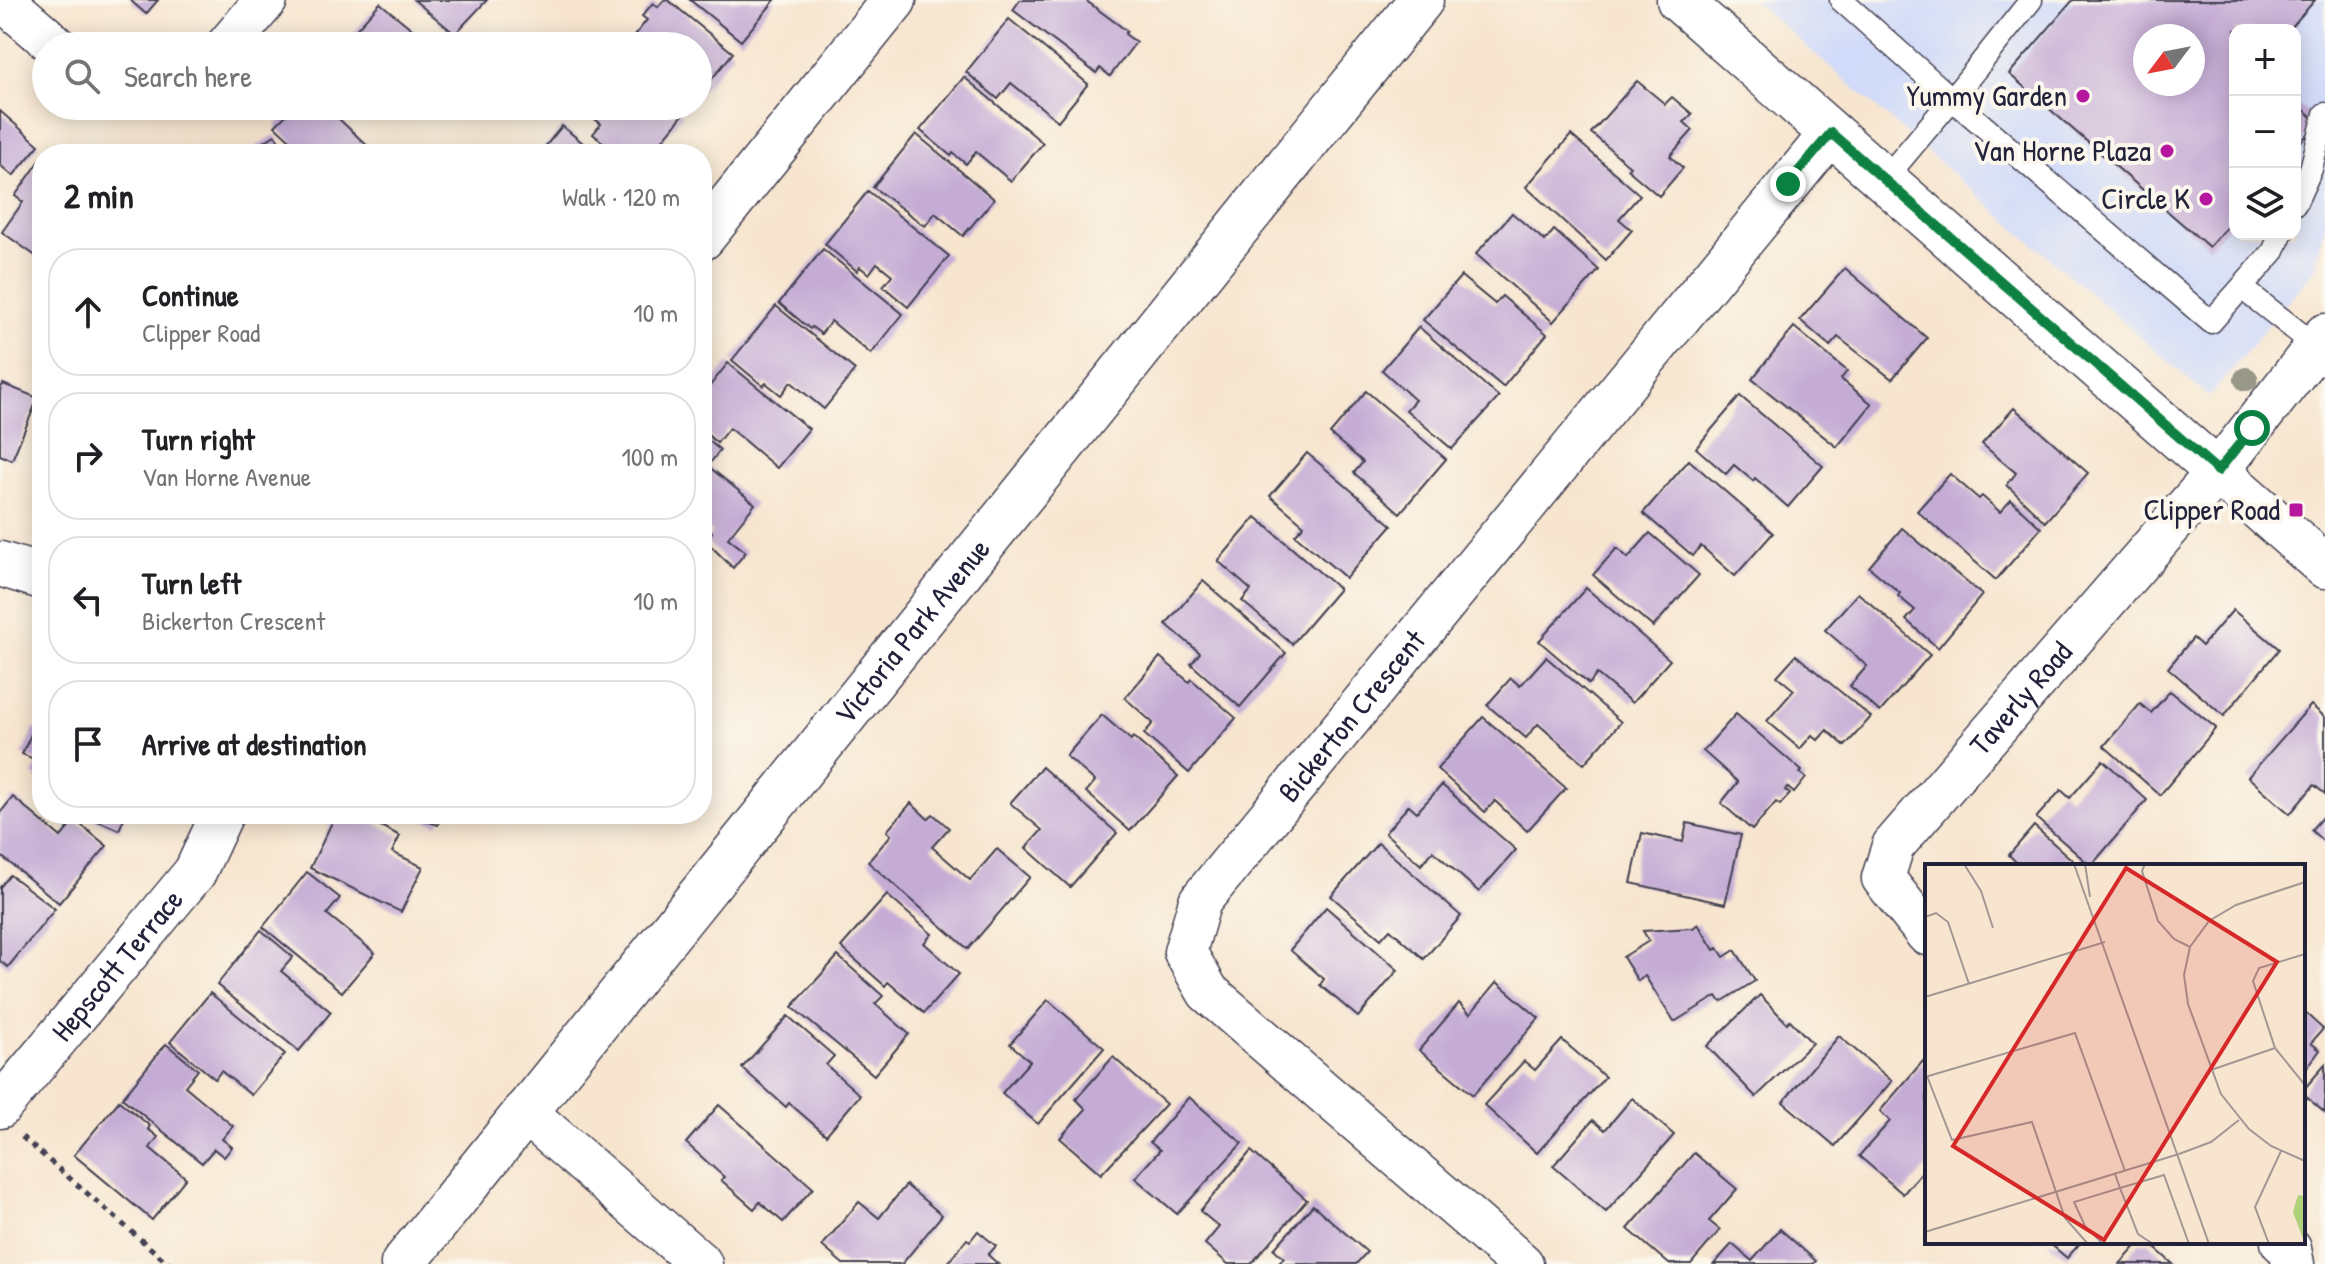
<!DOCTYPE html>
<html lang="en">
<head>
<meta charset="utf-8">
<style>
	body { margin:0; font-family:"Patrick Hand",sans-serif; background:#f2f2f2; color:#202124 }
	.controls { position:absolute; right:24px; top:24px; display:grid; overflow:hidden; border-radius:16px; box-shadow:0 4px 20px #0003 }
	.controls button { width:72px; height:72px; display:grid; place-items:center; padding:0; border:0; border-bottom:2px solid #e0e0e0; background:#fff; color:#202124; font:40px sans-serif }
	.compass { position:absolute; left:2133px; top:24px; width:72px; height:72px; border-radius:50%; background:#fff; box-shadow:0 4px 20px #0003; rotate:238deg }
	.stop { position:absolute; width:24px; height:24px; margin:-18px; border:6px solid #0b8043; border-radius:50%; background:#fff }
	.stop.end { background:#0b8043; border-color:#fff; box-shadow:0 2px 8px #0008 }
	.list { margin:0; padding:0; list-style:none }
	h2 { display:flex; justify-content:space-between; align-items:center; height:104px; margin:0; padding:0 32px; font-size:34px }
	h2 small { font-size:26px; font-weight:400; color:#757577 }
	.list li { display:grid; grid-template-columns:52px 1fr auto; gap:24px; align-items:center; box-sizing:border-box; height:128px; margin:0 16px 16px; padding:0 16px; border:2px solid #e0e0e0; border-radius:32px }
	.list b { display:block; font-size:30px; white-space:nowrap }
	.list p { margin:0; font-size:26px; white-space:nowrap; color:#757577 }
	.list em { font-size:26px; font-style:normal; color:#757577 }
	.icon { flex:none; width:44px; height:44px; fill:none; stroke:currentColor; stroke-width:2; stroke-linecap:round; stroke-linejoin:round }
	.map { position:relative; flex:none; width:2325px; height:1264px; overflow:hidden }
	.search { position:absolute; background:#fff; box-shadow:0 4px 20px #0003; left:32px; top:32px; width:680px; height:88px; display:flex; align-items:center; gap:20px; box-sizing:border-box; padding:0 28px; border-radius:44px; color:#757577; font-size:30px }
	.panel { position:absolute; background:#fff; box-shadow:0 4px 20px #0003; left:32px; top:144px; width:680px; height:680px; border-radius:32px }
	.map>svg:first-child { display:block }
</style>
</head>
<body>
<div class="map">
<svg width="2325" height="1264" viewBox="0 0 2325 1264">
	<rect width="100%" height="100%" fill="#fbf7ec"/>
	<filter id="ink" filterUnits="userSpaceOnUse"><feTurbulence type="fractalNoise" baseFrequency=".0125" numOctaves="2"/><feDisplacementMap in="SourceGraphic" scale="16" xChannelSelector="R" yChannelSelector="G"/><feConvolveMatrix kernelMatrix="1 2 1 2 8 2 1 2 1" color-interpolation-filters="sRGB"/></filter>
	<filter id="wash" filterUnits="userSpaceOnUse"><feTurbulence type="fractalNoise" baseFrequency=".006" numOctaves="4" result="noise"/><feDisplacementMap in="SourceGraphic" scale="32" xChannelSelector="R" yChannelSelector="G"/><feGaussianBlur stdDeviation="1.8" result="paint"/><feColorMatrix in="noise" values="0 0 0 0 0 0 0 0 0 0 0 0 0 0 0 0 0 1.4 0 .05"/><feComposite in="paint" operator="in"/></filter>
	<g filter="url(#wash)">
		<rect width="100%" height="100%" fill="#f7e5cf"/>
		<path fill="#d0daf9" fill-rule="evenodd" d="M1753,0H2325V224L2315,269L2209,397ZM2235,30H2295V234H2235ZM2145,36H2193V84H2145Z"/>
		<g id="blocks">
			<g fill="#c5acd5" fill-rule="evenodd">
				<path d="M130,0H158L146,14Z"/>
				<path d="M414,0H487L455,34Z"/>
				<path d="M664,0H668L733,53L698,96V46H626L647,20L642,16L653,3L658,7Z"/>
				<path d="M690,0H775L741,41Z"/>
				<path d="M1020,0H1085L1127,31L1125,34L1136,42L1110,76L1100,68L1096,73L1013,10Z"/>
				<path d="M2073,0H2315L2289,30H2235V218L2209,247L2009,74ZM2145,36H2193V84H2145Z"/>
				<path d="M380,3L433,46H341Z"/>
				<path d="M1009,19L1088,84L1058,121L1011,83L998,99L966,72Z"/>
				<path d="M964,77L1043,143L1011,181L976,152L966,164L953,153L951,156L920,130Z"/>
				<path d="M1637,81L1665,104L1672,97L1692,114L1684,122L1693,130L1670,156L1683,168L1659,196L1627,169L1630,166L1591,133Z"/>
				<path d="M2295,102L2318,122L2295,149Z"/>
				<path d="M295,106H351L339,119L376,154H305L275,126Z"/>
				<path d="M579,106H672L683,115L651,154H617L593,134L601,124Z"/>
				<path d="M0,111L39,145L13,176L0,165Z"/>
				<path d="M562,126L578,139L596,154H539Z"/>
				<path d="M916,134L994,199L963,236L935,213L925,226L873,187Z"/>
				<path d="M275,135L287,154H245Z"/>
				<path d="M1571,135L1640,195L1619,219L1632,230L1606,260L1526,187Z"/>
				<path d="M42,158V257L40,259L2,232L23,202L15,196Z"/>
				<path d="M868,191L949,256L908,307L883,286L892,275L877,263L869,274L860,267L857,271L825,244Z"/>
				<path d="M1512,213L1545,241L1554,230L1599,270L1553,322L1476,254Z"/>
				<path d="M823,249L903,314L871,354L831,321L821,334L812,327L810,329L779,303Z"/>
				<path d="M1845,268L1927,338L1892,379L1838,337L1830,346L1800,320Z"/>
				<path d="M1461,276L1495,304L1502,296L1547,334L1503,387L1423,320Z"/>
				<path d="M776,306L855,370L824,409L791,382L781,395L766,383L763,386L732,360Z"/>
				<path d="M1419,327L1499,397L1452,449L1406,410L1415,400L1382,370Z"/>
				<path d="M1794,327L1847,371L1841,379L1872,404L1837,447L1752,379Z"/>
				<path d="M728,363L809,429L777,468L729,428L717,443L702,430V396Z"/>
				<path d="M3,384L38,398L12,460L0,455V390Z"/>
				<path d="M1366,391L1446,459L1400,513L1354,473L1363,462L1330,434Z"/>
				<path d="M1740,396L1823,466L1788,507L1755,478L1753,481L1734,465L1726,474L1696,448Z"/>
				<path d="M2014,408L2088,473L2045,522L2007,485L2016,473L1982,444Z"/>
				<path d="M702,435L720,450L708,466L755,504L728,538L746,552L733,568L706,541L712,532L702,524Z"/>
				<path d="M1307,453L1392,525L1346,578L1295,535L1304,525L1270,496Z"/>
				<path d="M1689,460L1773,533L1735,576L1701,546L1693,556L1643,513Z"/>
				<path d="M1950,474L1979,499L1982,496L2000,512L2011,500L2041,528L1996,580L1917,511Z"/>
				<path d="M1256,517L1339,589L1292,644L1242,601L1251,590L1218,561Z"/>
				<path d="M1902,528L1982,595L1938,648L1906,620L1915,610L1898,596L1900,593L1869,567Z"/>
				<path d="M1650,533L1699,575L1653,627L1593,575L1617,548L1628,558Z"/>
				<path d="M1203,581L1286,653L1240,707L1191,664L1200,653L1166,624Z"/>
				<path d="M1586,588L1670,660L1632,703L1597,674L1589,684L1539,641Z"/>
				<path d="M1858,593L1930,655L1880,712L1850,686L1867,666L1825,630Z"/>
				<path d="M2233,610L2279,649L2224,716L2168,668L2193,638L2202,646Z"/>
				<path d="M1796,655L1871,717L1845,746L1827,730L1818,740L1812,735L1800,749L1767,721L1794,690L1777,676Z"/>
				<path d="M1160,657L1189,682L1191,679L1236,718L1189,773L1144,734L1153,723L1125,698Z"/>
				<path d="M1546,657L1621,722L1584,764L1538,724L1526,738L1487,705L1511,678L1520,686Z"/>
				<path d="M2170,691L2216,728L2160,795L2104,746L2140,704L2151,713Z"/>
				<path d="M2311,705L2325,717V794L2314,785L2290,814L2248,777Z"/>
				<path d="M1736,714L1802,771L1800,773L1806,778L1794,793L1787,787L1785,790L1790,794L1780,805L1776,802L1752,830L1721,803L1738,782L1703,751Z"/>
				<path d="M1102,715L1131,740L1133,737L1178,776L1130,831L1086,792L1095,781L1066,756Z"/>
				<path d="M1483,717L1566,788L1527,831L1495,801L1485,812L1437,769Z"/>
				<path d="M34,728L42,731V779L33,775L40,758L37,757L36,760L22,754Z"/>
				<path d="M2103,760L2147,800L2091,866L2036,818L2061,790L2070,798Z"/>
				<path d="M1042,767L1117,833L1070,887L1026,848L1042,830L1010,803Z"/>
				<path d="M1442,785L1516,850L1479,892L1433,851L1421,865L1385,833L1409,805L1417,812Z"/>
				<path d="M13,797L61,837L75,820L107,846L59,903L0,855V813Z"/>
				<path d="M911,803L928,819L933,814L949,828L932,847L970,880L997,849L1030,877L968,949L868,862L891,835L887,831Z"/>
				<path d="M82,814H126L119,830Z"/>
				<path d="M336,814H358L400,836L392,852L423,867L401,912L310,868Z"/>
				<path d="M406,814H442L438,825Z"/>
				<path d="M2325,814V843L2311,830Z"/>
				<path d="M1687,823L1741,835L1725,904L1631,883L1642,833L1683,842Z"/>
				<path d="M2034,826L2079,866H2016L2018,864L2009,855Z"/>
				<path d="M1378,843L1461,916L1424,959L1390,929L1381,939L1331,896Z"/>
				<path d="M307,872L340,898L327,914L375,953L342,992L263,927Z"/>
				<path d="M10,875L55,909L8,967L0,961V887Z"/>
				<path d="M887,895L932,934L924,943L959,974L924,1013L888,982L885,986L841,947Z"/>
				<path d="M1326,907L1398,970L1358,1017L1320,985L1324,979L1290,950Z"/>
				<path d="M1698,924L1714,950L1718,948L1724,957L1735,950L1755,981L1721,1002L1717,996L1674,1022L1645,976L1638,981L1623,957L1649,941L1643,931L1693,928Z"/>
				<path d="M261,930L293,957L281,971L331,1012L299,1051L217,985Z"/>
				<path d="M838,956L883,996L875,1004L909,1034L874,1075L792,1007Z"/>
				<path d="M1497,982L1539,1018L1473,1095L1419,1050L1459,1003L1470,1014Z"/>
				<path d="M210,993L285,1054L251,1095L221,1071L215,1079L170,1042Z"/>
				<path d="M1760,995L1787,1023L1790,1020L1812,1043L1756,1097L1707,1046Z"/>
				<path d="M1048,1000L1104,1048L1038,1124L1002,1093L1030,1061L1010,1044Z"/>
				<path d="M2303,1011L2323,1029L2311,1043L2320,1050L2303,1073Z"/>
				<path d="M788,1016L834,1056L826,1065L860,1095L826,1135L789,1103L786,1107L742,1068Z"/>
				<path d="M1839,1036L1892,1081L1835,1146L1783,1102Z"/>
				<path d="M1562,1040L1605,1077L1537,1153L1484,1105L1524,1061L1535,1070Z"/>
				<path d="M166,1044L198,1070L185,1086L233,1126L222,1139L232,1147L224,1157L214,1149L202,1163L122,1098Z"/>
				<path d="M1113,1057L1166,1104L1101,1174L1060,1138L1086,1109L1076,1099Z"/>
				<path d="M1923,1061L1927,1065V1166L1903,1194L1859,1156L1890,1121L1880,1111Z"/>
				<path d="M2325,1065V1113L2303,1094V1090Z"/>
				<path d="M1189,1097L1242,1143L1177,1214L1135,1178L1160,1150L1150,1142Z"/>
				<path d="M1632,1098L1674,1135L1606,1212L1553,1166L1593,1120L1605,1130Z"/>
				<path d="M119,1101L150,1126L148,1129L158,1137L150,1148L186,1178L152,1220L74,1155Z"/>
				<path d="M719,1105L813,1188L783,1222L760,1202L754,1209L721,1180L724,1177L686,1143Z"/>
				<path d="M1251,1151L1307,1200L1251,1264H1228L1205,1244L1219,1227L1200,1211Z"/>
				<path d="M1694,1153L1737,1189L1709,1221L1720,1230L1691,1264H1669L1628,1229Z"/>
				<path d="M906,1185L942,1215L902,1264H843L822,1246L859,1202L879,1218Z"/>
				<path d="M1313,1205L1367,1252L1356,1264H1278L1284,1258L1274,1249Z"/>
				<path d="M1780,1229L1816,1261L1813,1264H1714L1732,1244L1752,1261Z"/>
				<path d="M978,1231L996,1246L988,1255L998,1264H947L967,1239L970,1241Z"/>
				<path d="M2048,1242H2081L2067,1258Z"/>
				<path d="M2140,1242H2148L2173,1264H2120Z"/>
			</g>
		</g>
	</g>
	<g filter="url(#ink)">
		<use href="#blocks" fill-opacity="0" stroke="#423f51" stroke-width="2"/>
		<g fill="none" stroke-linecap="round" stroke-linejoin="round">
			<g stroke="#423f51" stroke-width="25">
				<g id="service">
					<path d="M1841,0L1952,99L1884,180"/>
					<path d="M2031,0L1952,99L2211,322L2273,252L2281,234"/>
					<path d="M2295,204L2311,169L2325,114"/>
					<path d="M2242,288L2316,346"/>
				</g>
			</g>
			<g stroke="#423f51" stroke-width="45">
				<g id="minor">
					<path d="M3,0L56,46"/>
					<path d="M227,46L266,0"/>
					<path id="s1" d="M1927,934L1883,878L1893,846L2218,471L2325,335"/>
					<path id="s2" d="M0,1107L195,872L222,814"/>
					<path d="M524,1111L701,1264"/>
					<path d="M2282,1242L2290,1249L2293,1264"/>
					<path id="s3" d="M1522,1264L1208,992L1185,952L1200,901L1831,133"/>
				</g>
			</g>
			<g stroke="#423f51" stroke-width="47">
				<g id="tertiary">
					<path d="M1679,0L2325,566"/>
					<path d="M702,238L894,0"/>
					<path d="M0,564L42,577"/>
				</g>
			</g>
			<g stroke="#423f51" stroke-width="47">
				<g id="secondary">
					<path id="s4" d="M403,1264L1421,0"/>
				</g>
			</g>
			<path stroke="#423f51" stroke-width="5" stroke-dasharray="6 6" stroke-linecap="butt" d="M22,1137L169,1264"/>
			<use href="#service" stroke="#fff" stroke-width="22"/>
			<use href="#minor" stroke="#fff" stroke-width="42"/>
			<use href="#tertiary" stroke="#fff" stroke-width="44"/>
			<use href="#secondary" stroke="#fff" stroke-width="44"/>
		</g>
		<circle fill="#999788" cx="2246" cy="379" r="12"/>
	</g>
	<g fill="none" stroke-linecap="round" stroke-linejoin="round" filter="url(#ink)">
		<path stroke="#0b8043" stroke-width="10" d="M1788,184L1831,133L2218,471L2252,428"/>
	</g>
	<g fill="#b5179e" stroke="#fbf7ec" stroke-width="3">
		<circle cx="2083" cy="96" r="8"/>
		<circle cx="2167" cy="151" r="8"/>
		<circle cx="2206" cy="199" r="8"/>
		<rect x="2288" y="502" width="16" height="16" rx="4"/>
	</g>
	<g text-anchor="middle" stroke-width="8" stroke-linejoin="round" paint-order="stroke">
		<g font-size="30" fill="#22223b" stroke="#fbf7ec" text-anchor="end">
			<text x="2067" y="106">Yummy Garden</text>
			<text x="2151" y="161">Van Horne Plaza</text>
			<text x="2190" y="209">Circle K</text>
			<text x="2280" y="520">Clipper Road</text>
		</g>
		<g font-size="30" fill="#22223b" stroke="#fbf7ec">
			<text dy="10" stroke="none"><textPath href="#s4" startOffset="812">Victoria Park Avenue</textPath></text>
			<text dy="10" stroke="none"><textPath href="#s1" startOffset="300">Taverly Road</textPath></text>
			<text dy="10" stroke="none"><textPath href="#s3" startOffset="754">Bickerton Crescent</textPath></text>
			<text dy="10" stroke="none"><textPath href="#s2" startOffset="184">Hepscott Terrace</textPath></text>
		</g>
	</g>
	<g transform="translate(1925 864)">
		<rect width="380" height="380" fill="#f7e5cf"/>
		<path d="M373,331L380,332V380L368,348Z" fill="#afd179"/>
		<path fill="none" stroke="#a29794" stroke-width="2" d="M39,0L56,27L68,64M149,0L284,380M160,0L165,33M220,0L217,7L233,57L249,75L265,83M380,18L311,41L284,57L265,83L259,111L263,140L296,230L324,265L346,282L380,297M0,53L11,49L23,58L44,120M380,90L334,104L328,117L350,184L380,221M0,133L180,78M286,206L350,184M2,212L27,276L107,258L140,354L163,380M0,213L150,169L200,307M190,310L195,324L239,311L264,380M0,368L254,290L286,278L314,256M178,380L160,362L149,338L195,324L213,370L228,380M344,380L330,343L356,287"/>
		<path fill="#d62828" fill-opacity="0.15" stroke="#d62828" stroke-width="4" d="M201,4L352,98L179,376L28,282Z"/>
		<rect width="380" height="380" fill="none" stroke="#22223b" stroke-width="4"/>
	</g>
</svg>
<div class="controls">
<button>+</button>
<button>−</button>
<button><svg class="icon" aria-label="layers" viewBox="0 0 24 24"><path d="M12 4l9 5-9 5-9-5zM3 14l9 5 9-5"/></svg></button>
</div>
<svg class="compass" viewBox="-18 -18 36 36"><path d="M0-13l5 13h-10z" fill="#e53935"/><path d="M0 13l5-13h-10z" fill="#757577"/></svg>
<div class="stop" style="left:2252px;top:428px"></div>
<div class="stop end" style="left:1788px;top:184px"></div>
<div class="search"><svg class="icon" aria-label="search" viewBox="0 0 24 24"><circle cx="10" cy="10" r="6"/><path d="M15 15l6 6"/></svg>Search here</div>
<section class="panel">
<h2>2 min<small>Walk · 120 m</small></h2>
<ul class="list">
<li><svg class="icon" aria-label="ahead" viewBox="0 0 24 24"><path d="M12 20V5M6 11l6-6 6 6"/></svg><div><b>Continue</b><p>Clipper Road</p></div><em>10 m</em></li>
<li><svg class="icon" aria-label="right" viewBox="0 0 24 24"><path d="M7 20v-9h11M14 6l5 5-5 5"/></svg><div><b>Turn right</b><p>Van Horne Avenue</p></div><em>100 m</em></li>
<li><svg class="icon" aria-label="left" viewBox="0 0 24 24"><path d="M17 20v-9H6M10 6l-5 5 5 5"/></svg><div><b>Turn left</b><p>Bickerton Crescent</p></div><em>10 m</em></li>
<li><svg class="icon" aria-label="arrive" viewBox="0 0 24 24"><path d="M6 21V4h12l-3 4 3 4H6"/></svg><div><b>Arrive at destination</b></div></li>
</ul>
</section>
</div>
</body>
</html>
